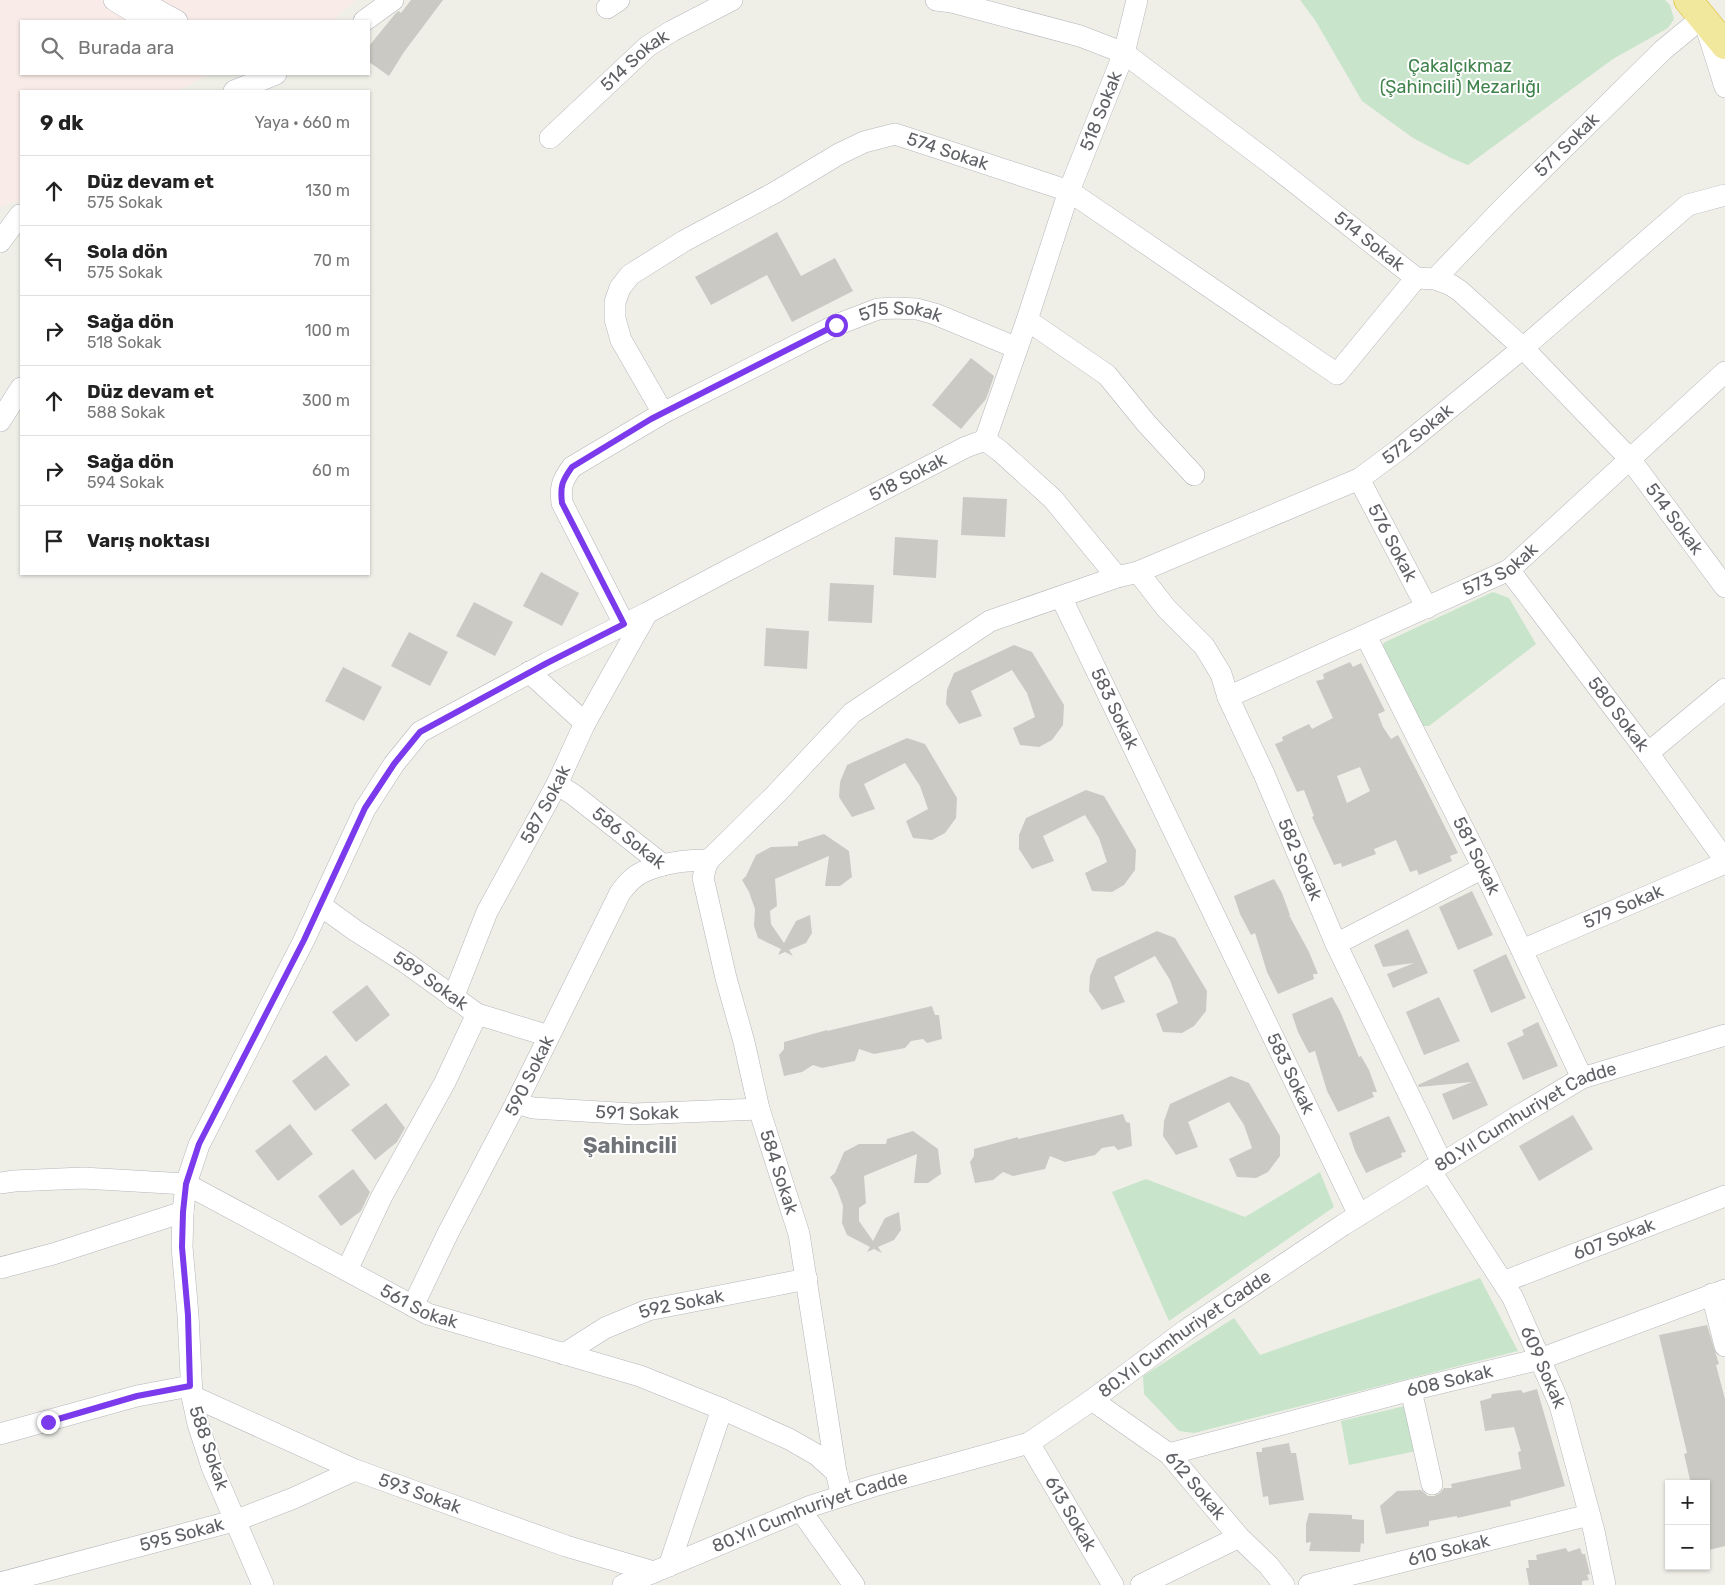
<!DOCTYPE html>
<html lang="tr">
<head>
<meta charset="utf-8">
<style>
	body { margin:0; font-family:Rubik,sans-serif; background:#f2f2f2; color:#222 }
	.controls { position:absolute; right:15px; bottom:15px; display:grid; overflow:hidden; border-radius:0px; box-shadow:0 1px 4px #0004 }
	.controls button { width:45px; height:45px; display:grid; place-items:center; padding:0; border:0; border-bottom:1px solid #e0e0e0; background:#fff; color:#222; font:25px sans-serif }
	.stop { position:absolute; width:15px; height:15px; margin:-11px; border:4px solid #7c3aed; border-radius:50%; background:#fff }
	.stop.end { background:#7c3aed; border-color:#fff; box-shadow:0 1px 5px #0008 }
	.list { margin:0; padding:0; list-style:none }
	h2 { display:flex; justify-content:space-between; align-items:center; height:65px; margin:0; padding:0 20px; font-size:21px }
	h2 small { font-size:16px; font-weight:400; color:#767676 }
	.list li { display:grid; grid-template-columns:32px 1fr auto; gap:15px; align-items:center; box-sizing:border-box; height:70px; padding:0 20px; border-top:1px solid #e0e0e0 }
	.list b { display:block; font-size:19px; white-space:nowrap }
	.list p { margin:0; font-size:16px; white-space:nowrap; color:#767676 }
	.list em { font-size:16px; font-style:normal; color:#767676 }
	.icon { flex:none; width:28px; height:28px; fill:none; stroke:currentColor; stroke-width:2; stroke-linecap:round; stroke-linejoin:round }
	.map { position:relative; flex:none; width:1725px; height:1585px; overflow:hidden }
	.search { position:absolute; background:#fff; box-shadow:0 1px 4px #0004; left:20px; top:20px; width:350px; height:55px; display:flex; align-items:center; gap:12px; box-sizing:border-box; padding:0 18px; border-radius:0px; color:#767676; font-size:19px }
	.panel { position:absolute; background:#fff; box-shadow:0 1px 4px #0004; left:20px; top:90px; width:350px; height:485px; border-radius:0px }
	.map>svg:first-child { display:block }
</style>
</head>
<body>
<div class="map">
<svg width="1725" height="1585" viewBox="0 0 1725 1585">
	<rect width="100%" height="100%" fill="#efefe8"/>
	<path fill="#f9ebe7" d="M0,0H355L333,21H21V74H210L177,91H21V200L0,207Z"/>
	<g fill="#c8e4cb">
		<path d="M1300,0H1665L1670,5L1674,19L1668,28L1613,59L1468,165L1451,158L1413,138L1362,101L1315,20Z"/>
		<path d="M1493,592L1509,598L1536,644L1429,726H1419L1379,649L1385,642Z"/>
		<path d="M1320,1172L1334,1207L1169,1321L1112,1192L1146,1179L1245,1217Z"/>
		<path d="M1480,1278L1518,1351L1194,1433L1179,1431L1144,1394L1143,1376L1234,1318L1260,1355Z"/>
		<path d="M1405,1406L1416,1451L1349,1465L1341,1421Z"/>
	</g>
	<g fill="#cbc9c4" fill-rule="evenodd">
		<path d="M411,0H443L404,52L389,76L369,62V46L396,13L399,11L401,13Z"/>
		<path d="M777,232L801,276L835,258L853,291L792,322L767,275L711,305L695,277Z"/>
		<path d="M971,358L994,376L986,399L961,429L932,405Z"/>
		<path d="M963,497L1007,499L1005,537L961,535Z"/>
		<path d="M895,537L938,540L936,578L893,575Z"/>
		<path d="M541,572L579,593L562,626L523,606Z"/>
		<path d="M830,583L874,585L872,623L828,621Z"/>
		<path d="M474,602L513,622L495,656L456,636Z"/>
		<path d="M766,628L809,631L807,669L764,666Z"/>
		<path d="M409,632L448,652L430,686L391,666Z"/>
		<path d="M1014,645L1032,652L1064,705L1063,725L1052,740L1039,747L1020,745L1013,728L1035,717L1027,693L1012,670L971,691L982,716L959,724L946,704L947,690L954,673Z"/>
		<path d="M1350,662L1353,667L1361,663L1385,711L1378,714L1383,727L1391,739L1398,735L1423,783L1458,853L1450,856L1452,861L1419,875L1417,870L1410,872L1396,840L1374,849L1376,854L1342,867L1341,863L1334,865L1312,817L1314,816L1304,790L1297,792L1275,744L1283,741L1282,737L1309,724L1312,729L1333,718L1316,681L1324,679L1323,674ZM1360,767L1370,791L1347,803L1337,776Z"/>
		<path d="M343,667L382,687L364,721L325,701Z"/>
		<path d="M907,738L925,744L957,798L956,818L945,833L932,840L913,838L906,821L928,809L920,786L905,763L864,784L875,809L852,817L839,797L840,782L847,765Z"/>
		<path d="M1086,790L1104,796L1136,850L1135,870L1124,885L1112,892L1092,891L1085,873L1107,862L1099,838L1085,815L1043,836L1054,861L1032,869L1019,849V835L1026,818Z"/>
		<path d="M824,834L849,851L852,877L840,886H825L829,856L775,879L777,906L770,911L771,924L784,943L796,921L810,915L812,933L806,943L789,950L793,956L785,952L778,955L781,949L758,938L754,926L755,909L749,892L742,880L746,876L756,855L771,847L798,846V842Z"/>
		<path d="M1274,879L1282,893L1290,915H1289L1309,952L1318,974H1313L1314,979L1278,994L1267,972L1255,933L1251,935L1240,914L1234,896Z"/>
		<path d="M1472,891L1493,935L1458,950L1439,907Z"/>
		<path d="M1408,929L1428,973L1393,988L1387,974L1414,963L1383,967L1374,945Z"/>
		<path d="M1157,931L1175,938L1207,991L1206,1011L1194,1026L1182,1033L1163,1032L1156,1014L1178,1003L1170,980L1155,956L1114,977L1125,1002L1102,1010L1089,991L1090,976L1097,959Z"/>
		<path d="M1506,954L1526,998L1491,1013L1473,970Z"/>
		<path d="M367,985L390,1015L356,1042L332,1012Z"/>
		<path d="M1332,997L1340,1011L1359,1057L1361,1056L1369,1070L1377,1092H1372L1374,1097L1338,1112L1327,1091L1315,1051L1309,1053L1298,1032L1292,1014Z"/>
		<path d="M1439,997L1460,1041L1424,1055L1406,1012Z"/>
		<path d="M932,1006L935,1015H939L942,1039L927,1043L923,1039L911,1041L905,1048L874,1054L859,1049L855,1061L822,1068L813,1065L802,1072L784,1076L779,1055L784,1049V1042L827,1030V1031Z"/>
		<path d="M1538,1022L1558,1066L1523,1080L1507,1043L1524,1035L1522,1030Z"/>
		<path d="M326,1055L350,1085L315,1111L292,1081Z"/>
		<path d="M1468,1062L1488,1105L1453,1120L1442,1094L1472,1082L1419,1087L1418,1085Z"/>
		<path d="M1231,1076L1249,1083L1280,1136V1156L1268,1172L1256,1178L1237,1177L1229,1159L1252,1148L1244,1125L1229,1102L1188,1122L1198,1147L1176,1155L1163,1136L1164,1121L1170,1104Z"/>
		<path d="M386,1103L405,1128L397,1142L375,1160L351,1130Z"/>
		<path d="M1123,1114L1126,1122L1130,1123L1132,1146L1118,1150L1114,1146L1102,1148L1095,1155L1065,1162L1050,1156L1045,1169L1013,1176L1003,1172L993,1180L975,1183L970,1162L974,1156V1149L1018,1137V1139Z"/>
		<path d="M1573,1115L1593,1149L1539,1181L1519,1146Z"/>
		<path d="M1389,1116L1406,1152L1401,1153L1402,1157L1366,1173L1355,1151L1349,1133Z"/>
		<path d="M290,1124L313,1154L278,1181L255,1151Z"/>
		<path d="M913,1131L938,1149L941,1174L928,1183H914L917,1154L864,1176L866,1203L859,1208V1221L873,1241L885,1218L899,1212L901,1230L894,1240L878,1247L882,1253L874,1249L867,1252L870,1247L847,1235L842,1223L843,1206L837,1189L830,1177L835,1173L844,1152L859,1144H886L887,1139Z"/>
		<path d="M353,1169L370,1192L361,1211L341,1226L318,1196Z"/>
		<path d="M1707,1325L1719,1364L1716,1365L1725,1399V1546L1709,1550L1706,1540V1484H1691L1684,1454L1687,1453L1659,1335Z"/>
		<path d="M1537,1389L1565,1486L1510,1501L1511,1506L1457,1518V1516L1429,1521V1526L1386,1534L1380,1506L1397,1491L1421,1490L1428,1496H1434L1440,1493L1444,1488H1452L1451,1484L1521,1469L1518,1452L1521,1451L1514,1427L1485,1431L1480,1401L1491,1398L1492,1394L1521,1390L1523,1393Z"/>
		<path d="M1289,1443L1291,1453H1296L1304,1500L1269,1505L1268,1496L1263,1497L1256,1452H1262V1448Z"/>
		<path d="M1309,1513L1352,1515V1519L1364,1520V1544L1361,1543L1360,1552L1309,1551L1311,1542L1306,1543V1524Z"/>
		<path d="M1566,1548L1568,1552L1580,1548L1582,1554H1585L1590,1574L1587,1575L1589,1580L1582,1581V1585H1529L1526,1568H1529L1528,1560H1537L1536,1555Z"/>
	</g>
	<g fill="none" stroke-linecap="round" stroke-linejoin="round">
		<g stroke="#b5b6bb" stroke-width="22">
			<g id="minor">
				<path d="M114,0L148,21"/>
				<path d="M139,0L177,21"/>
				<path id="s1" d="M936,0L952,2L1080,36L1124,53L1270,163L1416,278L1435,279L1451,285L1460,291L1523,348L1630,459L1725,587"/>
				<path d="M607,8L619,0"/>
				<path d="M364,21L393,0"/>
				<path d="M234,91L276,74"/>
				<path id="s2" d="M550,138L648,46L672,31L732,0"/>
				<path d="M0,242L20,215"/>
				<path id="s3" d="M1435,279L1505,206L1663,50L1703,17L1725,87"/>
				<path d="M1027,320L1107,375L1146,423L1194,475"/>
				<path id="s4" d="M663,413L621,340L615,319V302L620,288L630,275L684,241L774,193L839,154L864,142L895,134L1069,191L1337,374L1416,278"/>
				<path d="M0,421L21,388"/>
				<path d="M985,440L1000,451L1053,499L1117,577"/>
				<path id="s5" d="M1359,479L1427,608"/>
				<path id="s6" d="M1509,570L1648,753L1725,860"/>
				<path id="s7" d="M1138,572L1166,608L1204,646L1221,674L1228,697L1264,774L1336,944L1442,1163"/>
				<path id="s8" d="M1061,597L1359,1215"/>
				<path id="s9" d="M624,624L562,503C560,486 562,481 572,467L663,413L836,325L878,309L895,308L917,309L935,314L1017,348"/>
				<path id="s10" d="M1366,636L1483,868L1582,1078"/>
				<path d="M529,672L585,723"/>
				<path id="s11" d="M1228,697L1509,570L1725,372"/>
				<path d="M1648,753L1725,689"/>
				<path id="s12" d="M557,784L574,795L663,865"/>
				<path id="s13" d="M320,905L356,931L405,962L477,1014L549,1036"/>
				<path d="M1336,944L1483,868"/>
				<path id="s14" d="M1522,950L1725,863"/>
				<path id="s15" d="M453,998L487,912L557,784L585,723L647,613"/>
				<path id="s16" d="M516,1103L533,1108L634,1114L759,1109"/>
				<path id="s17" d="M1430,1170L1513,1298L1560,1405L1594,1531L1605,1585"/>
				<path id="s18" d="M0,1183L14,1181L83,1178L186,1184L428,1314L640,1376L722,1409L789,1439L817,1455L836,1472"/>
				<path d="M0,1268L53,1254L183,1212"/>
				<path d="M347,1270L382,1196L445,1082L477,1014"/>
				<path id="s19" d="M1503,1282L1725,1196"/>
				<path d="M1712,1294L1725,1346"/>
				<path id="s20" d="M413,1306L448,1233L516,1103L620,893C626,885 633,876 643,872C662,863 687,860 709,860"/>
				<path id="s21" d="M564,1354L605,1328L648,1310L807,1279"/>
				<path d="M1411,1390L1432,1484"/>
				<path id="s22" d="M192,1396L355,1470L566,1546L654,1572"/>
				<path id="s23" d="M1092,1400L1169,1454L1239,1537L1269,1566L1284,1585"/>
				<path d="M0,1434L137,1396L190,1386"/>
				<path id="s24" d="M1029,1443L1113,1585"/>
				<path id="s25" d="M1169,1454L1411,1390L1540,1359L1725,1290"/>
				<path id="s26" d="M842,1496L836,1472L799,1234L759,1109L744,1042L726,978L703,878L706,866L709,860L775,795L852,713L990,621L1117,577L1138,572L1359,479L1401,448L1523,348L1688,205L1725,195"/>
				<path d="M801,1511L854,1585"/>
				<path d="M669,1566L722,1409"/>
				<path id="s27" d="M0,1583L237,1520L294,1498L355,1470"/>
				<path id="s28" d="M263,1585L212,1467L198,1424L192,1396L188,1315L182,1247L183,1212L186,1184L199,1145L304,940L365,809L394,764L420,732L547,663L647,613L730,569L966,447L985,440L1027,320L1069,191L1124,53L1137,0"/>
				<path id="s29" d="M623,1585L811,1506L874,1486L1029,1443L1092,1400L1186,1330L1343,1225L1520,1115L1582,1078L1725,1035"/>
				<path d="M1141,1585L1239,1537"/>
				<path id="s30" d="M1309,1585L1589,1515"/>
			</g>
		</g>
		<g stroke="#dcb91b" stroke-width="29">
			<path id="highway" d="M1688,0L1725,45"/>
		</g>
		<use href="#minor" stroke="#fff" stroke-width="21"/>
		<use href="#highway" stroke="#f1e79d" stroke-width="28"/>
	</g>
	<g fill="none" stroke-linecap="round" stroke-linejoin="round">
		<path stroke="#7c3aed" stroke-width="6" d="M48,1422L137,1396L190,1386L188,1315L182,1247L183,1212L186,1184L199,1144L304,940L365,808L394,764L420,732L547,663L624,624L562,503C560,486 562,481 572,467L651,419L836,325"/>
	</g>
	<g text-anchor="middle" stroke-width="4" stroke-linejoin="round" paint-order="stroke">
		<g font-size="18" fill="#5f6166" stroke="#fff">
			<text dy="6" stroke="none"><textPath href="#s2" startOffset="115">514 Sokak</textPath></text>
			<text dy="6" stroke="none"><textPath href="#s28" startOffset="1911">518 Sokak</textPath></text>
			<text dy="6" stroke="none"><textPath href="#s3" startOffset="188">571 Sokak</textPath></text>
			<text dy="6" stroke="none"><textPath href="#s4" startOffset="511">574 Sokak</textPath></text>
			<text dy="6" stroke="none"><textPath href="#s1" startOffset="505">514 Sokak</textPath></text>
			<text dy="6" stroke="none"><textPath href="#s9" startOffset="542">575 Sokak</textPath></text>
			<text dy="6" stroke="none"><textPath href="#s26" startOffset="1494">572 Sokak</textPath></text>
			<text dy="6" stroke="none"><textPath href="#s28" startOffset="1476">518 Sokak</textPath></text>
			<text dy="6" stroke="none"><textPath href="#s1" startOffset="925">514 Sokak</textPath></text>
			<text dy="6" stroke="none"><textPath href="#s5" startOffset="72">576 Sokak</textPath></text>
			<text dy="6" stroke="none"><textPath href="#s11" startOffset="301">573 Sokak</textPath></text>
			<text dy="6" stroke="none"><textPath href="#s8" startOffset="124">583 Sokak</textPath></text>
			<text dy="6" stroke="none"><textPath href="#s6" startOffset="181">580 Sokak</textPath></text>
			<text dy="6" stroke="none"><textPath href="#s15" startOffset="215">587 Sokak</textPath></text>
			<text dy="6" stroke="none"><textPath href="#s12" startOffset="90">586 Sokak</textPath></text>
			<text dy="6" stroke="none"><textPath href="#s10" startOffset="246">581 Sokak</textPath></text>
			<text dy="6" stroke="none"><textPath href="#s7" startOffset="334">582 Sokak</textPath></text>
			<text dy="6" stroke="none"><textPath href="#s14" startOffset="110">579 Sokak</textPath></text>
			<text dy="6" stroke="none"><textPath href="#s13" startOffset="134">589 Sokak</textPath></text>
			<text dy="6" stroke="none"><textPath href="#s8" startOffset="529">583 Sokak</textPath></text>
			<text dy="6" stroke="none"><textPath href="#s20" startOffset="258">590 Sokak</textPath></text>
			<text dy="6" stroke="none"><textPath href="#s16" startOffset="122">591 Sokak</textPath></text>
			<text dy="6" stroke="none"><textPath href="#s29" startOffset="1026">80.Yıl Cumhuriyet Cadde</textPath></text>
			<text transform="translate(779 1172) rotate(72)" y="6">584 Sokak</text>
			<text dy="6" stroke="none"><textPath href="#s19" startOffset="119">607 Sokak</textPath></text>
			<text dy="6" stroke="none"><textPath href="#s18" startOffset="450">561 Sokak</textPath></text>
			<text dy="6" stroke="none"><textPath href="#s21" startOffset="129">592 Sokak</textPath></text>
			<text dy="6" stroke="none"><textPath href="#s29" startOffset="621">80.Yıl Cumhuriyet Cadde</textPath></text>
			<text dy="6" stroke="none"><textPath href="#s17" startOffset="228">609 Sokak</textPath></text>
			<text dy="6" stroke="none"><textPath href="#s25" startOffset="290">608 Sokak</textPath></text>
			<text transform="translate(209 1448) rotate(71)" y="6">588 Sokak</text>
			<text dy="6" stroke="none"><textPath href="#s23" startOffset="135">612 Sokak</textPath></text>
			<text dy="6" stroke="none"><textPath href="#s22" startOffset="248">593 Sokak</textPath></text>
			<text dy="6" stroke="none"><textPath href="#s29" startOffset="201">80.Yıl Cumhuriyet Cadde</textPath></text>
			<text dy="6" stroke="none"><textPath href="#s24" startOffset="82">613 Sokak</textPath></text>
			<text dy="6" stroke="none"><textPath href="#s27" startOffset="188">595 Sokak</textPath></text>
			<text dy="6" stroke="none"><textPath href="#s30" startOffset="144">610 Sokak</textPath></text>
		</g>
		<g font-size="18" fill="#41834d" stroke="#fff">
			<text x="1460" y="72">Çakalçıkmaz<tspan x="1460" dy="21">(Şahincili) Mezarlığı</tspan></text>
		</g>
		<g font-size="22" font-weight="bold" fill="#707378" stroke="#fff">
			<text x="630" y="1153">Şahincili</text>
		</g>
	</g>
</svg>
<div class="controls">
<button>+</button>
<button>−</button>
</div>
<div class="stop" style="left:836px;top:325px"></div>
<div class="stop end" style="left:48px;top:1422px"></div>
<div class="search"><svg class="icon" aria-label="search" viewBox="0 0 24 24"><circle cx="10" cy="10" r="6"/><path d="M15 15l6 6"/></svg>Burada ara</div>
<section class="panel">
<h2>9 dk<small>Yaya · 660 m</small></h2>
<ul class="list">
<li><svg class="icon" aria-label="ahead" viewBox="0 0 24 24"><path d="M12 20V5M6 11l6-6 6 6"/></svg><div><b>Düz devam et</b><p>575 Sokak</p></div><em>130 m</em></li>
<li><svg class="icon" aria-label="left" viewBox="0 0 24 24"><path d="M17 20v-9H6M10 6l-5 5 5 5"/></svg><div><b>Sola dön</b><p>575 Sokak</p></div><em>70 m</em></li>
<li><svg class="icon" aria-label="right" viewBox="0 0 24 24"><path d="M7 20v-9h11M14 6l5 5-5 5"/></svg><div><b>Sağa dön</b><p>518 Sokak</p></div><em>100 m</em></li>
<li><svg class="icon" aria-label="ahead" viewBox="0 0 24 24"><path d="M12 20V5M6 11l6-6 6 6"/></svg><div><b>Düz devam et</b><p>588 Sokak</p></div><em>300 m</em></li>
<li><svg class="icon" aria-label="right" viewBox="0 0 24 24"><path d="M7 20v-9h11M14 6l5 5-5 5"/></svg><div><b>Sağa dön</b><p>594 Sokak</p></div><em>60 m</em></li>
<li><svg class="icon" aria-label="arrive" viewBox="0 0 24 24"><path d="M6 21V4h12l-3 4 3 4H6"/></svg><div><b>Varış noktası</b></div></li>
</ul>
</section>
</div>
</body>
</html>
